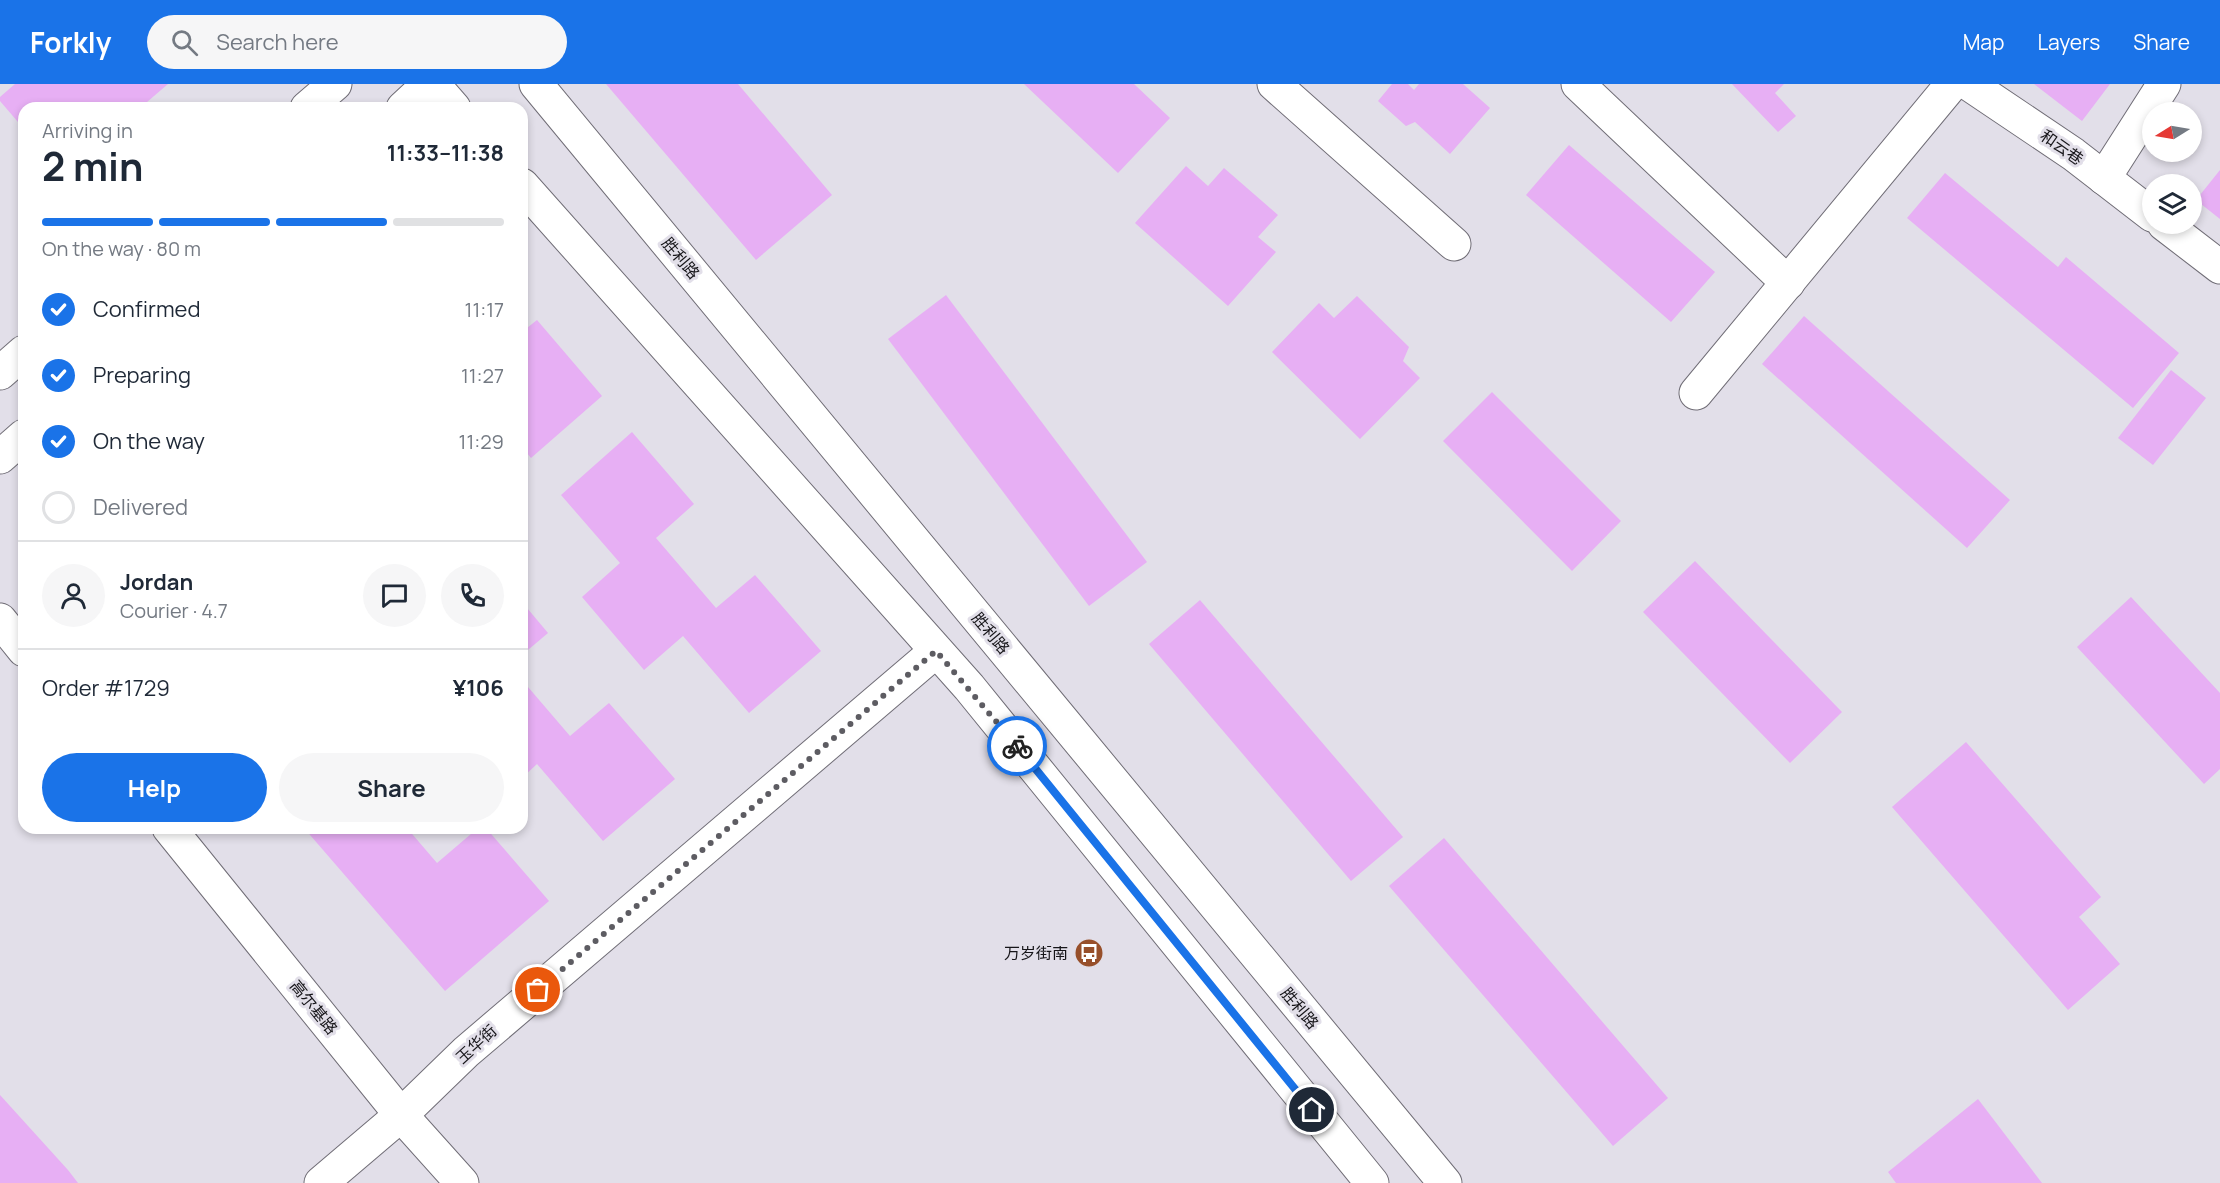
<!DOCTYPE html>
<html lang="en">
<head>
<meta charset="utf-8">
<style>
	body { margin:0; font-family:Manrope,"Noto Sans SC",sans-serif; background:#f6f6f7; color:#1f2937; height:100vh; display:flex; flex-direction:column; font-size:22px; white-space:nowrap }
	* { box-sizing:border-box; margin:0 }
	p { font-size:20px; color:#747a83 }
	.icon { flex:none; width:33px; height:33px; fill:none; stroke:currentColor; stroke-width:2; stroke-linecap:round; stroke-linejoin:round }
	.map { position:relative; flex:1; overflow:hidden }
	.side { position:absolute; left:18px; top:18px; width:510px; height:732px; display:flex; flex-direction:column; background:#fff; border-radius:18px; box-shadow:0 3px 9px #0003 }
	.side>* { flex:none }
	.needle { width:39px; rotate:259deg }
	.tools { position:absolute; left:2142px; top:18px; display:grid; gap:12px }
	.tools a { display:grid; place-items:center; width:60px; height:60px; border-radius:50%; background:#fff; box-shadow:0 3px 9px #0003; font-size:30px }
	.pin { position:absolute; display:grid; place-items:center; width:51px; height:51px; color:#fff; margin:-26px; border:3px solid #fff; border-radius:50%; box-shadow:0 2px 6px #0007 }
	.courier { position:absolute; display:grid; place-items:center; width:60px; height:60px; margin:-30px; border:4px solid #1a73e8; border-radius:50%; background:#fff; color:#222; box-shadow:0 2px 8px #0007 }
	.summary em { font-style:normal; font-weight:700 }
	.summary div { display:flex; flex-direction:column-reverse }
	.summary { display:flex; align-items:center; justify-content:space-between; height:102px; padding:0 24px }
	h1 { font-size:39px; font-weight:700; line-height:45px }
	.bar { display:grid; grid-template-columns:repeat(4,1fr); gap:9px 6px; align-content:center; height:72px; padding:0 24px }
	.bar i { height:8px; border-radius:4px; background:#e0e1e3 }
	.bar .active { background:#1a73e8 }
	.bar p { grid-column:span 4 }
	.line { display:flex; align-items:center; gap:15px; padding:0 24px; border-top:2px solid #e0e1e3 }
	.line div { flex:1 }
	.round { display:grid; place-items:center; flex:none; width:63px; height:63px; border-radius:32px; background:#f6f6f7 }
	ol { padding:0 24px; list-style:none }
	li { display:flex; align-items:center; gap:18px; height:66px }
	li p { margin-inline-start:auto }
	li .icon { padding:6px; border-radius:50%; background:#1a73e8; color:#fff; stroke-width:4 }
	li:last-child { color:#747a83 }
	li i { width:33px; height:33px; border:3px solid #e0e1e3; border-radius:50% }
	.primary-button { display:flex; gap:12px; margin-top:auto; padding:12px 24px }
	.primary-button a { flex:1; height:69px; border-radius:36px; background:#1a73e8; color:#fff; font-size:24px; font-weight:700; line-height:69px; text-align:center }
	.primary-button a+a { background:#f6f6f7; color:#1f2937 }
	header { display:flex; align-items:center; gap:36px; box-sizing:border-box; height:84px; padding:0 30px; background:#1a73e8; color:#fff }
	header strong { font-size:28px }
	nav { display:flex; gap:33px; margin-inline-start:auto; font-size:21px }
	.search { width:420px; height:54px; background:#f6f6f7; display:flex; align-items:center; gap:15px; box-sizing:border-box; padding:0 21px; border-radius:33px; color:#747a83; font-size:22px }
	.map>svg:first-child { display:block }
</style>
</head>
<body>
<header>
<strong>Forkly</strong>
<div class="search"><svg class="icon" aria-label="search" viewBox="0 0 24 24"><circle cx="10" cy="10" r="6"/><path d="M15 15l6 6"/></svg>Search here</div>
<nav><a>Map</a><a>Layers</a><a>Share</a></nav>
</header>
<div class="map">
<svg width="2220" height="1099" viewBox="0 0 2220 1099">
	<rect width="100%" height="100%" fill="#e2dfe9"/>
	<g fill="#e7aff4">
		<polygon points="15,0 168,0 140,24 24,24 24,45 0,17 0,13"/>
		<polygon points="606,0 738,0 832,111 756,176"/>
		<polygon points="1024,0 1134,0 1170,34 1118,89"/>
		<polygon points="1392,0 1408,0 1414,6 1419,0 1463,0 1490,24 1450,70 1415,38 1406,42 1378,17"/>
		<polygon points="1732,0 1784,0 1775,9 1796,32 1778,48"/>
		<polygon points="2034,0 2110,0 2082,37"/>
		<polygon points="1569,61 1715,188 1671,238 1526,111"/>
		<polygon points="1186,82 1208,102 1224,84 1278,131 1258,153 1276,168 1228,222 1135,139"/>
		<polygon points="2220,86 2220,135 2196,116"/>
		<polygon points="1945,89 2058,183 2066,173 2179,269 2133,324 1907,134"/>
		<polygon points="946,211 1147,478 1089,522 888,255"/>
		<polygon points="1357,212 1409,263 1403,277 1420,294 1360,355 1272,268 1319,219 1334,234"/>
		<polygon points="1804,232 2010,416 1967,464 1762,280"/>
		<polygon points="537,236 602,312 531,374 522,363 522,248"/>
		<polygon points="2171,286 2206,314 2153,381 2118,354"/>
		<polygon points="1492,308 1621,437 1572,487 1443,357"/>
		<polygon points="632,348 694,420 656,454 716,524 755,491 821,567 749,629 683,552 644,586 582,513 620,479 561,411"/>
		<polygon points="1695,477 1842,628 1790,679 1643,528"/>
		<polygon points="2131,513 2220,609 2220,685 2204,700 2077,563"/>
		<polygon points="1200,516 1403,753 1351,797 1149,560"/>
		<polygon points="522,518 548,549 522,571"/>
		<polygon points="522,596 570,652 609,619 675,695 603,757 537,680 522,694"/>
		<polygon points="1966,658 2101,813 2079,833 2120,880 2068,926 1892,723"/>
		<polygon points="304,744 407,744 437,779 478,744 486,744 549,817 445,907"/>
		<polygon points="1444,754 1668,1014 1613,1062 1389,802"/>
		<polygon points="0,1011 68,1086 78,1099 0,1099"/>
		<polygon points="1978,1015 2042,1099 1896,1099 1888,1088"/>
	</g>
	<g fill="none" stroke-linecap="round" stroke-linejoin="round">
		<g stroke="#706d76" stroke-width="35">
			<g id="street">
				<polyline points="1274,0 1454,160"/>
				<polyline points="1578,0 1788,199"/>
				<polyline points="1969,0 2073,70 2152,131"/>
				<polyline points="2104,94 2164,0"/>
				<polyline points="2164,140 2220,183"/>
				<polyline points="1696,309 1952,0"/>
				<polyline points="321,1099 401,1031 466,968 936,567"/>
			</g>
		</g>
		<g stroke="#706d76" stroke-width="35">
			<g id="primary">
				<polyline points="433,0 454,24"/>
				<polyline points="536,0 1445,1099"/>
				<polyline points="307,24 335,0"/>
				<polyline points="403,24 429,0"/>
				<polyline points="522,101 969,603 1372,1099"/>
				<polyline points="0,289 24,268"/>
				<polyline points="0,373 24,352"/>
				<polyline points="0,536 24,566"/>
				<polyline points="169,744 401,1031 462,1099"/>
			</g>
		</g>
		<use href="#street" stroke="#fff" stroke-width="33"/>
		<use href="#primary" stroke="#fff" stroke-width="33"/>
	</g>
	<g fill="none" stroke-linecap="round" stroke-linejoin="round">
		<polyline stroke="#5d5c62" stroke-width="6" stroke-dasharray="0 10.8" points="538,906 936,567 1017,662"/>
		<polyline stroke="#1a73e8" stroke-width="8" points="1017,662 1312,1026"/>
	</g>
	<defs>
		<g id="bus-disc" transform="scale(1.5)"><circle r="9.5" fill="#974f2a" stroke="#e2dfe9"/><path d="M-5-6H5V4H4V6H2V4H-2V6H-4V4H-5ZM-3.5-4V0h7V-4ZM-3.5 1.2v1.5H-2V1.2ZM2 1.2v1.5H3.5V1.2Z" fill="#fff"/></g>
	</defs>
	<g fill-rule="evenodd">
		<use href="#bus-disc" x="1089" y="869"/>
	</g>
	<g text-anchor="middle" dominant-baseline="central" stroke-width="6" stroke-linejoin="round" paint-order="stroke">
		<g font-size="16" fill="#161519" stroke="#e2dfe9">
			<text transform="translate(2062 63) rotate(35)">和云巷</text>
			<text transform="translate(681 174) rotate(50)">胜利路</text>
			<text transform="translate(991 549) rotate(50)">胜利路</text>
			<text transform="translate(314 923) rotate(51)">高尔基路</text>
			<text transform="translate(1300 924) rotate(50)">胜利路</text>
			<text transform="translate(476 960) rotate(-42)">玉华街</text>
		</g>
		<g font-size="16" fill="#161519" stroke="#e2dfe9" text-anchor="end">
			<text x="1068" y="869">万岁街南</text>
		</g>
	</g>
</svg>
<div class="tools">
<a><svg class="needle" viewBox="-14 -14 28 28"><path d="M0-13l5 13h-10z" fill="#e53935"/><path d="M0 13l5-13h-10z" fill="#747a83"/></svg></a>
<a><svg class="icon" aria-label="layers" viewBox="0 0 24 24"><path d="M12 4l9 5-9 5-9-5zM3 14l9 5 9-5"/></svg></a>
</div>
<div class="pin" style="left:538px;top:906px;background:#ea580c"><svg class="icon" aria-label="bag" viewBox="0 0 24 24"><path d="M5 8h14l-1 12H6zM9 8a3 3 0 0 1 6 0"/></svg></div>
<div class="pin" style="left:1312px;top:1026px;background:#1f2937"><svg class="icon" aria-label="home" viewBox="0 0 24 24"><path d="M3 11l9-7 9 7M6 9v11h12V9"/></svg></div>
<div class="courier" style="left:1017px;top:662px"><svg class="icon" aria-label="bike" viewBox="0 0 24 24"><circle cx="6" cy="16" r="4"/><circle cx="18" cy="16" r="4"/><path d="M6 16l4-8h5l3 8M10 8l3 8H6M13 5h3"/></svg></div>
<section class="side">
<div class="summary"><div><h1>2 min</h1><p>Arriving in</p></div><em>11:33–11:38</em></div>
<div class="bar"><i class="active"></i><i class="active"></i><i class="active"></i><i></i><p>On the way · 80 m</p></div>
<ol>
<li><svg class="icon" aria-label="check" viewBox="0 0 24 24"><path d="M5 12l5 5 9-10"/></svg>Confirmed<p>11:17</p></li>
<li><svg class="icon" aria-label="check" viewBox="0 0 24 24"><path d="M5 12l5 5 9-10"/></svg>Preparing<p>11:27</p></li>
<li><svg class="icon" aria-label="check" viewBox="0 0 24 24"><path d="M5 12l5 5 9-10"/></svg>On the way<p>11:29</p></li>
<li><i></i>Delivered</li>
</ol>
<div class="line" style="height:108px"><a class="round"><svg class="icon" aria-label="person" viewBox="0 0 24 24"><circle cx="12" cy="8" r="4"/><path d="M4 21q1-7 8-7t8 7"/></svg></a><div><b>Jordan</b><p>Courier · 4.7</p></div><a class="round"><svg class="icon" aria-label="chat" viewBox="0 0 24 24"><path d="M4 5h16v11H9l-5 4z"/></svg></a><a class="round"><svg class="icon" aria-label="phone" viewBox="0 0 24 24"><path d="M5 4h4l2 5-3 2q2 4 5 5l2-3 5 2v4C11 20 4 13 5 4z"/></svg></a></div>
<div class="line" style="height:78px"><div>Order #1729</div><b>¥106</b></div>
<div class="primary-button"><a>Help</a><a>Share</a></div>
</section>
</div>
</body>
</html>
